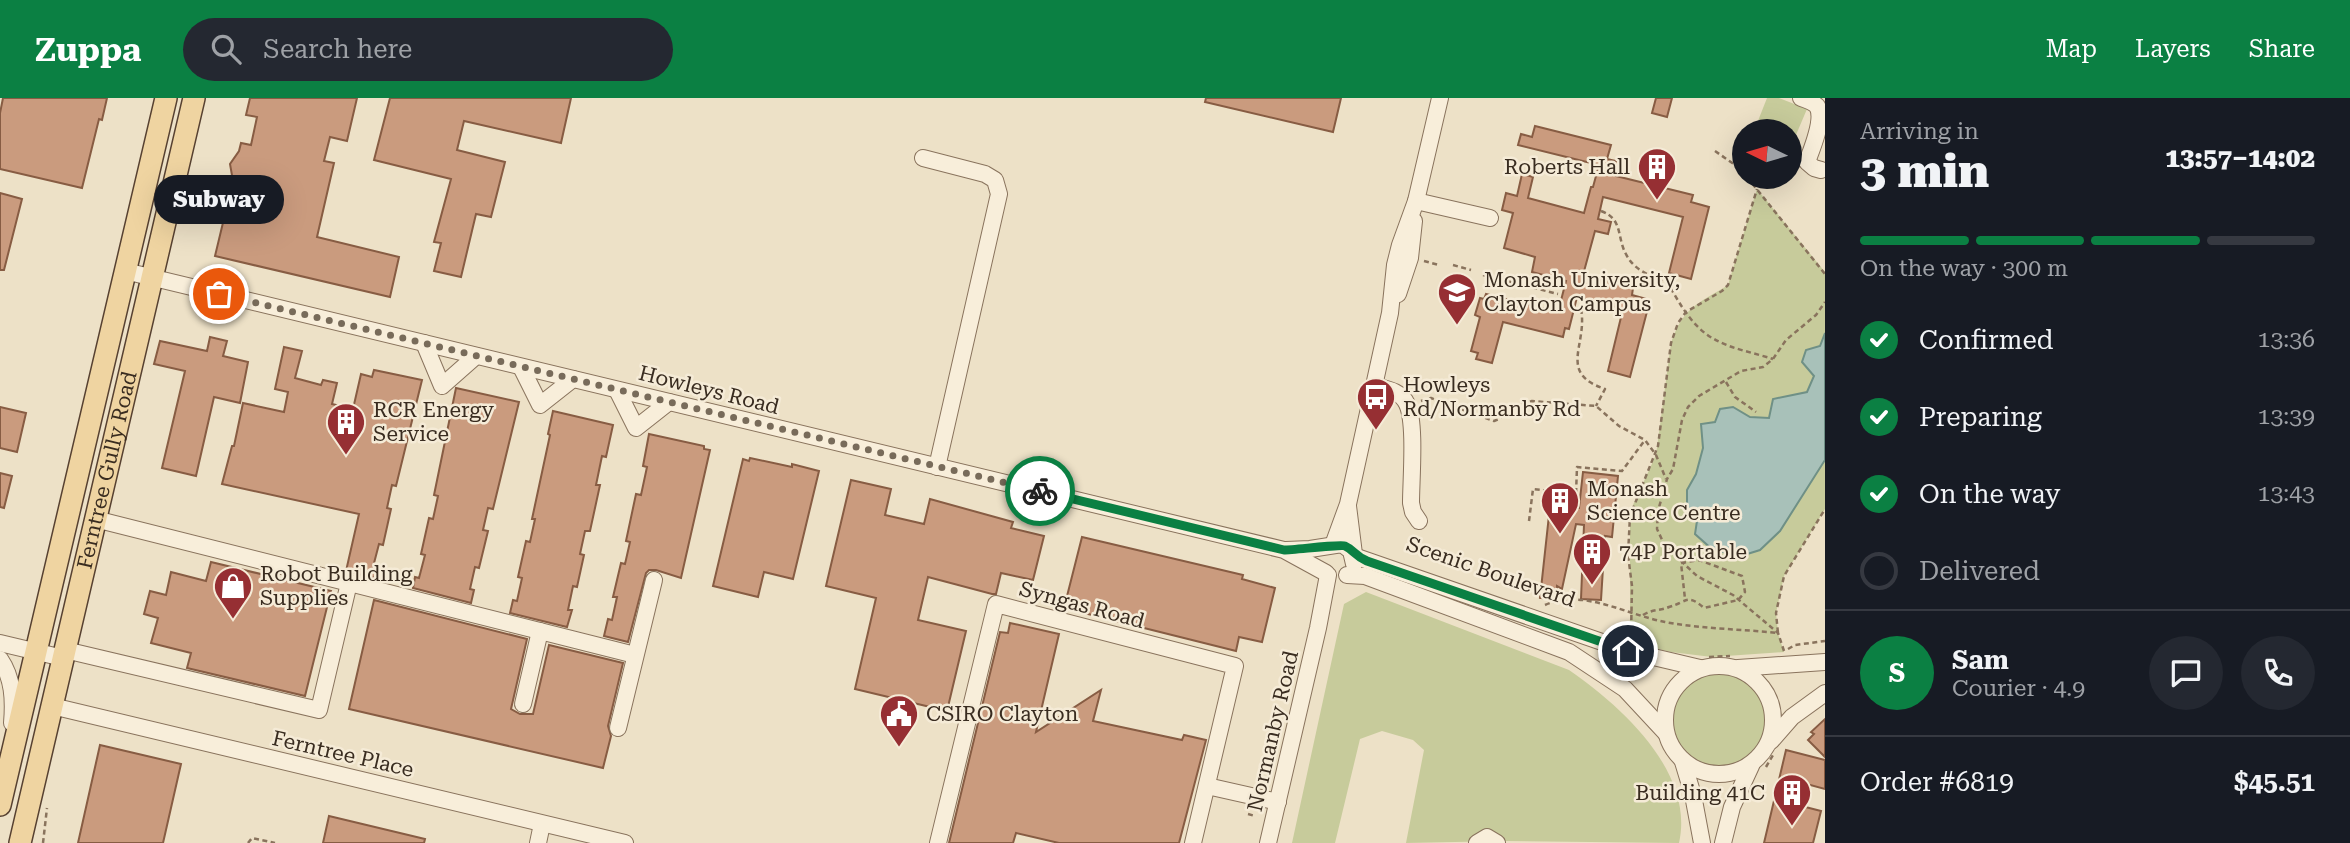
<!DOCTYPE html>
<html lang="en">
<head>
<meta charset="utf-8">
<style>
	body { margin:0; font-family:"Roboto Serif",serif; background:#242831; color:#f1f3f6; height:100vh; display:flex; flex-direction:column; font-size:26px; white-space:nowrap }
	* { box-sizing:border-box; margin:0 }
	p { font-size:23px; color:#9ea1a6 }
	.icon { flex:none; width:38px; height:38px; fill:none; stroke:currentColor; stroke-width:2; stroke-linecap:round; stroke-linejoin:round }
	.map { position:relative; flex:1; overflow:hidden }
	.drawer { display:flex; flex-direction:column; background:#171b24; width:525px }
	.drawer>* { flex:none }
	.needle { width:46px; rotate:275deg }
	.controls { position:absolute; left:1732px; top:21px; display:grid; gap:14px }
	.controls a { display:grid; place-items:center; width:70px; height:70px; border-radius:50%; background:#171b24; box-shadow:0 7px 28px #0002; font-size:35px }
	.pin { position:absolute; display:grid; place-items:center; width:60px; height:60px; color:#fff; margin:-30px; border:4px solid #fff; border-radius:50%; box-shadow:0 2px 7px #0007 }
	.courier { position:absolute; display:grid; place-items:center; width:70px; height:70px; margin:-35px; border:5px solid #0b8043; border-radius:50%; background:#fff; color:#222; box-shadow:0 2px 9px #0007 }
	.bubble { position:absolute; height:49px; border-radius:24px; background:#171b24; box-shadow:0 7px 28px #0002; font-size:23px; font-weight:800; line-height:49px; text-align:center }
	.summary em { font-style:normal; font-weight:800 }
	.summary div { display:flex; flex-direction:column-reverse }
	.summary { display:flex; align-items:center; justify-content:space-between; height:119px; padding:0 35px }
	h1 { font-size:46px; font-weight:800; line-height:52px }
	.bar { display:grid; grid-template-columns:repeat(4,1fr); gap:10px 7px; align-content:center; height:84px; padding:0 35px }
	.bar i { height:9px; border-radius:5px; background:#363941 }
	.bar .on { background:#0b8043 }
	.bar p { grid-column:span 4 }
	.line { display:flex; align-items:center; gap:18px; padding:0 35px; border-top:2px solid #363941 }
	.line div { flex:1 }
	.round { display:grid; place-items:center; flex:none; width:74px; height:74px; border-radius:37px; background:#242831 }
	ol { padding:0 35px; list-style:none }
	li { display:flex; align-items:center; gap:21px; height:77px }
	li p { margin-inline-start:auto }
	li .icon { padding:7px; border-radius:50%; background:#0b8043; color:#fff; stroke-width:4 }
	li:last-child { color:#9ea1a6 }
	li i { width:38px; height:38px; border:4px solid #363941; border-radius:50% }
	header { display:flex; align-items:center; gap:42px; box-sizing:border-box; height:98px; padding:0 35px; background:#0b8043; color:#fff }
	header strong { font-size:33px }
	nav { display:flex; gap:38px; margin-inline-start:auto; font-size:24px }
	.search { width:490px; height:63px; background:#242831; display:flex; align-items:center; gap:18px; box-sizing:border-box; padding:0 24px; border-radius:38px; color:#9ea1a6; font-size:26px }
	main { display:flex; flex:1; min-height:0 }
	.map>svg:first-child { display:block }
</style>
</head>
<body>
<header>
<strong>Zuppa</strong>
<div class="search"><svg class="icon" aria-label="search" viewBox="0 0 24 24"><circle cx="10" cy="10" r="6"/><path d="M15 15l6 6"/></svg>Search here</div>
<nav><a>Map</a><a>Layers</a><a>Share</a></nav>
</header>
<main>
<div class="map">
<svg width="1825" height="745" viewBox="0 0 1825 745">
	<rect width="100%" height="100%" fill="#ede1c7"/>
	<g fill="#c7cb9b">
		<polygon points="1767,0 1779,0 1807,11 1790,51 1790,33 1754,33"/>
		<path d="M1757 91 1825 174V411L1784 478 1776 515 1778 535 1784 554 1712 559 1671 554 1630 544V426L1633 407 1656 357 1671 245C1683 209 1698 206 1728 187Z"/>
		<path d="M1366 494 1569 572C1621 608 1695 674 1679 745L1503 743 1406 745 1424 652 1413 642 1382 633 1360 641 1335 745H1292L1344 506Z"/>
		<circle cx="1719" cy="621" r="47"/>
	</g>
	<polygon fill="#a8c1b9" stroke="#6f9086" stroke-width="2" points="1825,235 1825,362 1780,433 1760,452 1741,458 1713,452 1695,436 1697,423 1687,415 1687,392 1696,376 1703,350 1701,326 1715,324 1720,311 1733,309 1750,319 1769,320 1773,301 1807,294 1814,278 1802,264 1806,252 1820,248"/>
	<g fill="#ca9b7e" stroke="#875c43" stroke-width="2">
		<polygon points="3,0 107,0 102,22 99,21 82,90 0,71 0,15"/>
		<polygon points="250,0 357,0 347,43 330,39 324,63 334,65 317,139 399,159 390,199 215,158 233,83 230,66 239,53 241,45 251,47 257,19 246,17"/>
		<polygon points="390,0 571,0 561,45 464,23 457,52 505,64 491,119 476,116 461,179 434,173 441,145 434,144 451,81 374,62"/>
		<polygon points="1206,0 1341,0 1333,34 1205,4"/>
		<polygon points="1656,0 1672,0 1667,19 1652,15"/>
		<polygon points="1535,28 1611,47 1607,61 1620,64 1616,78 1693,97 1691,104 1709,109 1691,181 1669,175 1683,119 1603,99 1598,121 1611,124 1608,136 1595,133 1583,177 1633,190 1632,197 1650,202 1630,279 1608,273 1623,211 1577,199 1569,231 1565,230 1563,239 1503,224 1492,265 1476,261 1478,255 1471,253 1480,219 1475,217 1480,200 1484,201 1486,196 1558,214 1566,183 1532,174 1535,159 1504,150 1513,115 1502,112 1506,95 1517,98 1522,76 1533,79 1528,100 1584,115 1591,89 1593,89 1599,67 1518,47 1521,36 1532,39"/>
		<polygon points="0,95 22,101 4,172 0,172"/>
		<polygon points="210,239 227,243 223,258 248,264 240,305 214,299 196,378 162,370 185,273 154,266 160,243 207,253"/>
		<polygon points="284,249 302,253 295,280 321,287 323,282 337,285 332,306 353,311 361,276 372,279 374,272 422,282 396,388 392,387 387,410 391,411 383,447 379,446 373,469 377,470 374,480 346,473 359,416 222,386 232,348 234,348 243,305 284,314 288,294 275,291"/>
		<polygon points="456,290 519,304 493,411 488,410 483,432 488,433 479,470 475,469 470,491 474,492 471,505 413,490 415,479 419,480 425,457 421,456 429,420 433,421 438,398 434,397"/>
		<polygon points="0,309 26,315 17,354 0,350"/>
		<polygon points="553,313 613,327 606,359 602,358 596,387 600,387 590,433 585,433 580,456 584,457 577,489 573,488 568,512 572,512 567,529 510,515 513,502 517,503 522,480 518,479 526,443 530,444 535,421 532,421 550,337 548,336"/>
		<polygon points="649,336 704,348 704,351 710,352 681,480 656,472 649,472 646,475 628,544 604,538 608,521 612,522 617,499 613,499 621,465 625,466 630,444 626,443 636,396 641,397 647,369 643,368"/>
		<polygon points="750,360 792,369 792,366 819,373 793,481 764,474 758,499 713,488 743,361 749,363"/>
		<polygon points="1583,374 1618,378 1612,439 1605,438 1601,502 1581,501 1584,427 1576,426 1562,491 1557,488 1556,502 1540,500 1550,408 1579,410"/>
		<polygon points="0,375 12,378 4,410 0,409"/>
		<polygon points="851,382 891,391 885,417 924,426 930,401 1013,424 1011,430 1044,438 1033,482 1001,475 996,496 992,496 928,479 918,522 966,533 947,613 855,591 876,500 826,488"/>
		<polygon points="1082,439 1243,477 1242,481 1275,490 1262,544 1239,539 1236,553 1064,510"/>
		<polygon points="211,464 331,493 305,598 187,570 191,555 151,545 158,520 144,516 150,493 166,497 171,474 206,483"/>
		<polygon points="374,502 527,541 511,611 520,616 533,616 549,547 623,565 608,628 611,638 603,670 349,611"/>
		<polygon points="1010,525 1059,536 1036,634 1101,592 1093,623 1182,642 1184,637 1206,642 1179,745 1059,745 1016,735 1013,745 949,745 1000,534 1008,535"/>
		<polygon points="1825,621 1825,659 1808,642 1814,636 1811,634"/>
		<polygon points="100,647 181,666 163,745 78,745"/>
		<polygon points="1786,652 1825,662 1825,691 1792,682 1786,704 1821,713 1813,745 1764,745"/>
		<polygon points="329,718 425,741 424,745 323,745"/>
	</g>
	<g fill="none" stroke-linecap="round" stroke-linejoin="round">
		<g stroke="#89735d" stroke-width="18">
			<g id="minor">
				<path d="M1801 0C1807 2 1813 4 1817 8 1825 21 1812 50 1807 64L1814 70 1821 72"/>
				<polyline points="923,60 985,76 995,82 999,96 937,369"/>
				<polyline points="1416,103 1490,120"/>
				<polyline points="125,173 1284,452 1326,475"/>
				<polyline points="1398,196 1410,160 1414,123"/>
				<polyline points="424,245 442,288 476,258"/>
				<polyline points="521,269 540,307 573,281"/>
				<path d="M1375 288C1387 291 1401 293 1407 306 1416 325 1411 382 1411 405L1413 414 1419 423"/>
				<polyline points="617,292 636,330 669,304"/>
				<polyline points="1348,408 1354,456"/>
				<polyline points="95,421 635,557"/>
				<polyline points="1333,447 1348,406 1390,215 1395,167 1400,147 1416,103 1440,0"/>
				<polyline points="1286,452 1310,451 1342,446 1351,453 1354,466"/>
				<polyline points="1354,458 1628,553 1700,570"/>
				<polyline points="1347,477 1365,478 1569,554 1625,591 1665,634"/>
				<polyline points="0,545 63,560"/>
				<polyline points="65,552 319,612 349,485"/>
				<path d="M0 561C13 580 14 602 12 625"/>
				<circle cx="1719" cy="622" r="54"/>
				<polyline points="1738,570 1825,564"/>
				<polyline points="523,606 540,533"/>
				<polyline points="52,608 625,745"/>
				<polyline points="618,630 654,482"/>
				<polyline points="1771,643 1792,619 1825,595"/>
				<polyline points="1683,664 1693,697 1702,745"/>
				<polyline points="1207,688 1278,704"/>
				<polyline points="538,745 542,726"/>
				<polyline points="938,745 996,506 1235,568 1193,745"/>
				<polyline points="1268,745 1318,530 1328,477"/>
				<polyline points="1477,745 1487,739 1497,745"/>
				<polyline points="1723,745 1732,709 1751,668"/>
			</g>
		</g>
		<g stroke="#574131" stroke-width="24">
			<g id="major">
				<polyline points="0,707 166,0"/>
				<path id="s1" d="M20 745 194 0"/>
			</g>
		</g>
		<g stroke="#89735d" stroke-width="2.5" stroke-dasharray="5 3.5" stroke-linecap="butt">
			<polyline points="1715,53 1738,69 1745,76"/>
			<polyline points="1747,79 1825,176"/>
			<path d="M1601 113C1624 121 1616 140 1627 158 1635 173 1653 179 1668 185 1679 205 1693 230 1714 241 1731 251 1755 255 1773 261"/>
			<polyline points="1424,163 1439,167"/>
			<polyline points="1453,167 1471,172"/>
			<polyline points="1483,177 1558,196"/>
			<path d="M1581 211C1588 247 1557 275 1605 291L1596 308"/>
			<polyline points="1726,284 1735,299 1756,314"/>
			<polyline points="1421,303 1431,300 1494,323 1499,321 1512,310 1532,303 1596,308 1619,328 1645,342 1656,357 1666,381"/>
			<polyline points="1529,423 1533,391 1576,396 1577,369 1622,373 1645,342"/>
			<path d="M1545 507C1583 490 1627 517 1665 524 1702 531 1741 531 1778 535L1776 515 1784 478 1825 411"/>
			<path d="M1643 517C1652 511 1660 513 1669 509 1687 504 1687 495 1704 510L1738 502 1745 494 1742 478 1699 462 1681 465 1685 501"/>
			<polyline points="1631,539 1632,488 1628,457 1630,418 1658,348 1671,245 1678,225 1686,214 1722,193 1728,187 1757,91"/>
			<polyline points="1788,551 1795,547 1825,543"/>
			<polyline points="1784,553 1778,535 1733,497 1697,478 1665,448 1657,431 1658,413 1667,381 1673,371 1682,322 1688,309 1699,298 1741,273 1763,269 1773,261 1786,242 1816,217 1825,204"/>
			<polyline points="1709,559 1730,558"/>
			<polyline points="1766,669 1773,657"/>
			<polyline points="1248,716 1255,718"/>
			<polyline points="43,745 47,710"/>
			<polyline points="248,745 252,740 275,745"/>
		</g>
		<use href="#minor" stroke="#f8eeda" stroke-width="16"/>
		<use href="#major" stroke="#efd4a1" stroke-width="21"/>
	</g>
	<g fill="none" stroke-linecap="round" stroke-linejoin="round">
		<polyline stroke="#786b5a" stroke-width="7" stroke-dasharray="0 12.6" points="219,196 1040,393"/>
		<path stroke="#0b8043" stroke-width="9" d="M1040 393 1284 452C1294 452 1341 446 1345 448 1354 452 1355 458 1367 463L1628 553"/>
	</g>
	<defs>
		<g id="building-pin" transform="scale(2.0125)"><path d="M0 17L-7.5 6A9.5 9.5 0 1 1 7.5 6Z" fill="#962f33" stroke="#f5ebd7"/><path d="M-4-6H4V6H1V3H-1V6H-4ZM-2.5-4.3h1.7v1.8h-1.7ZM.8-4.3h1.7v1.8H.8ZM-2.5-1h1.7V.8h-1.7ZM.8-1h1.7V.8H.8Z" fill="#fff"/></g>
		<g id="university-pin" transform="scale(2.0125)"><path d="M0 17L-7.5 6A9.5 9.5 0 1 1 7.5 6Z" fill="#962f33" stroke="#f5ebd7"/><path d="M0-5L7-2L0 1L-7-2ZM-4 1L0 2.5L4 1V4Q0 6-4 4Z" fill="#fff"/></g>
		<g id="bus-pin" transform="scale(2.0125)"><path d="M0 17L-7.5 6A9.5 9.5 0 1 1 7.5 6Z" fill="#962f33" stroke="#f5ebd7"/><path d="M-5-6H5V4H4V6H2V4H-2V6H-4V4H-5ZM-3.5-4V0h7V-4ZM-3.5 1.2v1.5H-2V1.2ZM2 1.2v1.5H3.5V1.2Z" fill="#fff"/></g>
		<g id="shop-pin" transform="scale(2.0125)"><path d="M0 17L-7.5 6A9.5 9.5 0 1 1 7.5 6Z" fill="#962f33" stroke="#f5ebd7"/><path d="M-5-2.5h2.3a2.7 3.5 0 0 1 5.4 0H5L5.5 6h-11ZM-1.5-2.5h3a1.5 2.3 0 0 0-3 0Z" fill="#fff"/></g>
		<g id="civic-pin" transform="scale(2.0125)"><path d="M0 17L-7.5 6A9.5 9.5 0 1 1 7.5 6Z" fill="#962f33" stroke="#f5ebd7"/><path d="M-.6-6.5H3V-4.5H.6V-3L4-1V1h2V6H-6V1h2V-1L-.6-3ZM-1.2 2.5V6h2.4V2.5Z" fill="#fff"/></g>
	</defs>
	<g fill-rule="evenodd">
		<use href="#building-pin" x="1657" y="69"/>
		<use href="#university-pin" x="1457" y="194"/>
		<use href="#bus-pin" x="1376" y="299"/>
		<use href="#building-pin" x="346" y="324"/>
		<use href="#building-pin" x="1560" y="403"/>
		<use href="#building-pin" x="1592" y="454"/>
		<use href="#shop-pin" x="233" y="488"/>
		<use href="#civic-pin" x="899" y="616"/>
		<use href="#building-pin" x="1792" y="695"/>
	</g>
	<g text-anchor="middle" dominant-baseline="central" stroke-width="5" stroke-linejoin="round" paint-order="stroke">
		<g font-size="21" fill="#392c20" stroke="#f5ebd7" text-anchor="start">
			<text x="1630" y="69" text-anchor="end">Roberts Hall</text>
			<text x="1484" y="182">Monash University,<tspan x="1484" dy="24">Clayton Campus</tspan></text>
			<text x="1403" y="287">Howleys<tspan x="1403" dy="24">Rd/Normanby Rd</tspan></text>
			<text x="373" y="312">RCR Energy<tspan x="373" dy="24">Service</tspan></text>
			<text x="1587" y="391">Monash<tspan x="1587" dy="24">Science Centre</tspan></text>
			<text x="1619" y="454">74P Portable</text>
			<text x="260" y="476">Robot Building<tspan x="260" dy="24">Supplies</tspan></text>
			<text x="926" y="616">CSIRO Clayton</text>
			<text x="1765" y="695" text-anchor="end">Building 41C</text>
		</g>
		<g font-size="21" fill="#392c20" stroke="#f5ebd7">
			<text transform="translate(709 292) rotate(14)">Howleys Road</text>
			<text stroke="none"><textPath href="#s1" startOffset="383">Ferntree Gully Road</textPath></text>
			<text transform="translate(1491 474) rotate(19)">Scenic Boulevard</text>
			<text transform="translate(1082 507) rotate(15)">Syngas Road</text>
			<text transform="translate(1273 633) rotate(-77)">Normanby Road</text>
			<text transform="translate(343 656) rotate(13)">Ferntree Place</text>
		</g>
	</g>
</svg>
<div class="controls">
<a><svg class="needle" viewBox="-14 -14 28 28"><path d="M0-13l5 13h-10z" fill="#e53935"/><path d="M0 13l5-13h-10z" fill="#9ea1a6"/></svg></a>
</div>
<div class="pin" style="left:219px;top:196px;background:#ea580c"><svg class="icon" aria-label="bag" viewBox="0 0 24 24"><path d="M5 8h14l-1 12H6zM9 8a3 3 0 0 1 6 0"/></svg></div>
<div class="pin" style="left:1628px;top:553px;background:#1f2937"><svg class="icon" aria-label="home" viewBox="0 0 24 24"><path d="M3 11l9-7 9 7M6 9v11h12V9"/></svg></div>
<div class="courier" style="left:1040px;top:393px"><svg class="icon" aria-label="bike" viewBox="0 0 24 24"><circle cx="6" cy="16" r="4"/><circle cx="18" cy="16" r="4"/><path d="M6 16l4-8h5l3 8M10 8l3 8H6M13 5h3"/></svg></div>
<div class="bubble" style="left:154px;top:77px;width:130px">Subway</div>
</div>
<section class="drawer">
<div class="summary"><div><h1>3 min</h1><p>Arriving in</p></div><em>13:57–14:02</em></div>
<div class="bar"><i class="on"></i><i class="on"></i><i class="on"></i><i></i><p>On the way · 300 m</p></div>
<ol>
<li><svg class="icon" aria-label="check" viewBox="0 0 24 24"><path d="M5 12l5 5 9-10"/></svg>Confirmed<p>13:36</p></li>
<li><svg class="icon" aria-label="check" viewBox="0 0 24 24"><path d="M5 12l5 5 9-10"/></svg>Preparing<p>13:39</p></li>
<li><svg class="icon" aria-label="check" viewBox="0 0 24 24"><path d="M5 12l5 5 9-10"/></svg>On the way<p>13:43</p></li>
<li><i></i>Delivered</li>
</ol>
<div class="line" style="height:126px"><b class="round" style="background:#0b8043;color:#fff">S</b><div><b>Sam</b><p>Courier · 4.9</p></div><a class="round"><svg class="icon" aria-label="chat" viewBox="0 0 24 24"><path d="M4 5h16v11H9l-5 4z"/></svg></a><a class="round"><svg class="icon" aria-label="phone" viewBox="0 0 24 24"><path d="M5 4h4l2 5-3 2q2 4 5 5l2-3 5 2v4C11 20 4 13 5 4z"/></svg></a></div>
<div class="line" style="height:91px"><div>Order #6819</div><b>$45.51</b></div>
</section>
</main>
</body>
</html>
